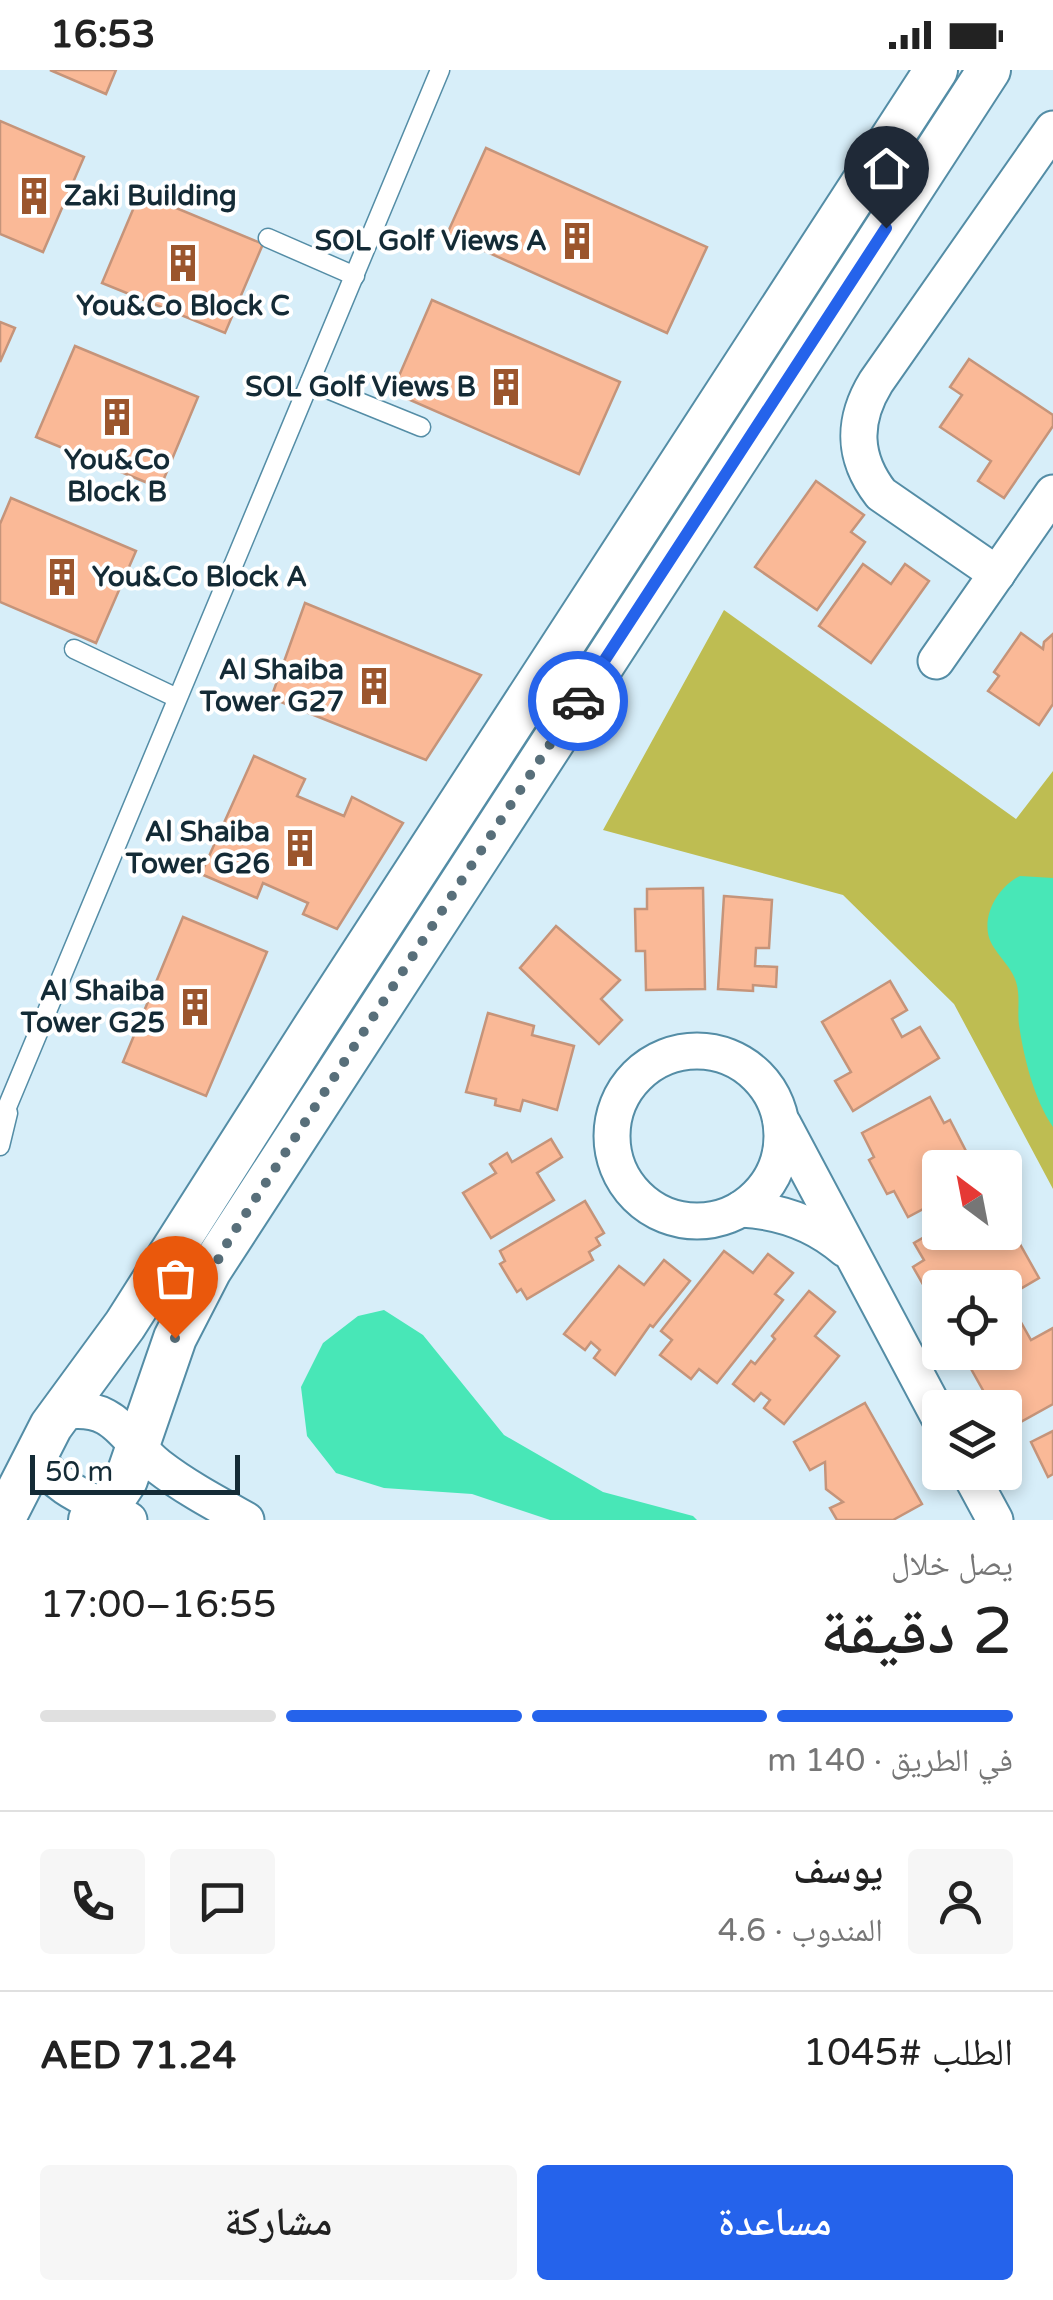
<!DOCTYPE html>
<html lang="ar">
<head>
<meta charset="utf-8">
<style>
	body { margin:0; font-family:"Varela Round","Noto Naskh Arabic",sans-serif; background:#f6f6f6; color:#222; direction:rtl; height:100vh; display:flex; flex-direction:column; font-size:38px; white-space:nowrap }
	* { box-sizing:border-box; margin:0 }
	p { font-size:32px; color:#767676 }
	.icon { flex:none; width:55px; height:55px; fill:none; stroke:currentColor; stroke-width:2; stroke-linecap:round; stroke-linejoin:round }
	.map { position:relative; height:1450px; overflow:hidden; direction:ltr }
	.side { display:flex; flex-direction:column; background:#fff; flex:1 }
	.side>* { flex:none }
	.needle { width:65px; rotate:328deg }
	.fabs { position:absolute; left:922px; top:1080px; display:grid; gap:20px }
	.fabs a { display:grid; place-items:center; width:100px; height:100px; border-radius:10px; background:#fff; box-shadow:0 5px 15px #0003; font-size:50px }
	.scale { position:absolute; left:30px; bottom:25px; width:210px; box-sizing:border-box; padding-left:10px; border:5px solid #142b36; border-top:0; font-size:28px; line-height:35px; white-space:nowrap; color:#142b36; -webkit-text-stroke:8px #fff; paint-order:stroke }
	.pin { position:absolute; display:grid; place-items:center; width:85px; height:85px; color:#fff; margin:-102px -42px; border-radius:50% 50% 50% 0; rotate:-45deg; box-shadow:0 0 10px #0007 }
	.pin .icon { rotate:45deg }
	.courier { position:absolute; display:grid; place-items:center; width:100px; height:100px; margin:-50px; border:8px solid #2563eb; border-radius:50%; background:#fff; color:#222; box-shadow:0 2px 12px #0007 }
	.head em { font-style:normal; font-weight:600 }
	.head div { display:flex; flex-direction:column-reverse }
	.head { display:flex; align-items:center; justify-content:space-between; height:170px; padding:0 40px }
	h1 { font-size:65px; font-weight:600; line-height:75px }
	.bar { display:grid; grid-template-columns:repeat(4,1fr); gap:15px 10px; align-content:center; height:120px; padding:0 40px }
	.bar i { height:12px; border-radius:8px; background:#e0e0e0 }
	.bar .selected { background:#2563eb }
	.bar p { grid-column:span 4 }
	.line { display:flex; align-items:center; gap:25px; padding:0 40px; border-top:2px solid #e0e0e0 }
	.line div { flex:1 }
	.round { display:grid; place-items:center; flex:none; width:105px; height:105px; border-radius:10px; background:#f6f6f6 }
	.cta { display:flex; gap:20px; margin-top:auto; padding:20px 40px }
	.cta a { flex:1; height:115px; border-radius:10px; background:#2563eb; color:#fff; font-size:40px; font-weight:600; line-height:115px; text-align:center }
	.cta a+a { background:#f6f6f6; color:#222 }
	.status { display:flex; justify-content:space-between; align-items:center; height:70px; padding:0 50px; background:#fff; direction:ltr }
	.status svg { height:28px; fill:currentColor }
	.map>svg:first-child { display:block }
</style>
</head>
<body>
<div class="status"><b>16:53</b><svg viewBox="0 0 49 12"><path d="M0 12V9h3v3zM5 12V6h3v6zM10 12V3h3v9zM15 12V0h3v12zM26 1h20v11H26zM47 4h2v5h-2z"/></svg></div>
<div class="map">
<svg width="1053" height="1450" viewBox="0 0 1053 1450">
	<rect width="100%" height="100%" fill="#d7eef9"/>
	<polygon fill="#bebd52" points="724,540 1016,749 1053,701 1053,1119 954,934 843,825 603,760"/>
	<g fill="#48e7b7">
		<path d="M1020 806 1053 808V1057C1034 1029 1024 988 1019 955 1017 939 1021 924 1015 909 1009 893 990 879 988 863 984 840 1001 815 1020 806Z"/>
		<polygon points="384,1240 423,1265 504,1365 603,1422 693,1446 697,1450 550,1450 472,1424 384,1418 336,1403 307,1366 301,1317 323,1273 358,1246"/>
	</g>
	<g fill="#fab997" stroke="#c5947a" stroke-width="2.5">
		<polygon points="50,0 116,0 106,24"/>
		<polygon points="0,51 84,87 43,182 0,164"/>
		<polygon points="486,78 707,177 667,263 447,164"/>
		<polygon points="140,123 263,174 225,263 102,213"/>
		<polygon points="432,230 620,312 579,404 392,322"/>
		<polygon points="0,252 15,258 0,292"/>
		<polygon points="75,276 198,327 160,418 36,367"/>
		<polygon points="969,289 1053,345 1053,356 1004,428 978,411 991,391 940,357 962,325 950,317"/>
		<polygon points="816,411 864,445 851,462 865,472 817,540 755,497"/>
		<polygon points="11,428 136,481 96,573 0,532 0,454"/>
		<polygon points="863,494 891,514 905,494 929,511 871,593 819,556"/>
		<polygon points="305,533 481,605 426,690 271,628"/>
		<polygon points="1021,563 1043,579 1044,572 1053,564 1053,634 1039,655 988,621 999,606 994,602"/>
		<polygon points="254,686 305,709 297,726 344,746 352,727 403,753 337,859 303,844 308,833 263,813 257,828 201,804"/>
		<polygon points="703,818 705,919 646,920 645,881 636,881 635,839 647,839 647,819"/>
		<polygon points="724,826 772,830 769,878 756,878 755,896 777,897 776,917 753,915 753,921 718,919"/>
		<polygon points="183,847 267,882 206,1026 123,992"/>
		<polygon points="556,856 620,910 601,929 622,950 599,974 520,898"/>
		<polygon points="890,911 907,940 892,949 902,967 920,957 939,988 853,1041 835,1011 851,1002 822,952"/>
		<polygon points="488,943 534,956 532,965 574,976 557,1040 523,1030 520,1041 495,1035 496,1029 466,1022"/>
		<polygon points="930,1027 944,1053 950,1050 969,1087 958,1092 961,1098 940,1098 940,1130 908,1147 894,1121 887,1124 869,1090 874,1087 862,1063"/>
		<polygon points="551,1069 562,1087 537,1103 554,1130 491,1168 463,1123 496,1103 490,1094 507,1083 512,1092"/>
		<polygon points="585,1131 604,1163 596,1168 600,1175 589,1182 593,1190 527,1229 521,1219 517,1222 500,1194 505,1191 500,1181"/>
		<polygon points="1007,1151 1039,1208 1005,1228 1005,1218 940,1218 940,1235 936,1237 913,1197 924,1190 914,1173 940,1158 940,1162 970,1162 974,1170 987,1162 1005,1162"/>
		<polygon points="724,1181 753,1203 768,1184 793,1203 775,1224 783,1230 717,1313 699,1299 691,1309 660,1285 672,1270 661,1261"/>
		<polygon points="664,1190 690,1211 653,1257 650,1255 615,1305 594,1288 600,1280 591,1272 585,1280 564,1264 619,1196 644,1215"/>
		<polygon points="809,1221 835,1242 815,1266 839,1286 784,1354 764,1338 770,1330 761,1323 754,1331 733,1314 751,1291 755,1294 775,1269 772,1266"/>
		<polygon points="1018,1247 1031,1270 1053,1258 1053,1334 1017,1354 1005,1332 993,1338 970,1297 982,1291 977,1282 1005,1282 1005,1254"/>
		<polygon points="865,1333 922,1434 893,1450 837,1450 830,1438 843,1432 826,1419 825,1392 810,1400 794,1372"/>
		<polygon points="1053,1361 1053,1404 1048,1407 1031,1372"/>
	</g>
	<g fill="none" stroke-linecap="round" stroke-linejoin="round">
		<g stroke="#548da6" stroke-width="21">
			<g id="service">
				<polyline points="268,168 355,206"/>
				<polyline points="310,312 421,357"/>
				<polyline points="74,579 177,628"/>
				<polyline points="0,1054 440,0"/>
				<polyline points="0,1076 8,1043"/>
			</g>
		</g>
		<g stroke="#548da6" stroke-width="39">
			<g id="minor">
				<path d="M997 504 881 424C853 388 852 351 876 312L1053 59"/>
				<polyline points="936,591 1053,423"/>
				<circle cx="697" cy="1066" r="85"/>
				<polyline points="783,1054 940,1349"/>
				<path d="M741 1139C780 1141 815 1153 845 1179"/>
				<path d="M62 1342C117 1333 123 1368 158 1396 185 1417 217 1434 246 1450"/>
				<path d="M35 1385C59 1423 93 1430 129 1450"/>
				<polyline points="969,1402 995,1450"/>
			</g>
		</g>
		<g stroke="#548da6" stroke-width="46">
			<g id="tertiary">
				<polyline points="3,1450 51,1356 125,1255 312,961 936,0"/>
				<polyline points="90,1450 116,1425 126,1410 175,1268 210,1200 989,0"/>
			</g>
		</g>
		<use href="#service" stroke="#fff" stroke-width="18"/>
		<use href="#minor" stroke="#fff" stroke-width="35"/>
		<use href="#tertiary" stroke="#fff" stroke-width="42"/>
	</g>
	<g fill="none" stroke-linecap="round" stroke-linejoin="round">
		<polyline stroke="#586f7a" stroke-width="10" stroke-dasharray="0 18" points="175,1268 230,1168 578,631"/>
		<polyline stroke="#2563eb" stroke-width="12" points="578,631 886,158"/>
	</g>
	<defs>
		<g id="building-bare" transform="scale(3)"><path d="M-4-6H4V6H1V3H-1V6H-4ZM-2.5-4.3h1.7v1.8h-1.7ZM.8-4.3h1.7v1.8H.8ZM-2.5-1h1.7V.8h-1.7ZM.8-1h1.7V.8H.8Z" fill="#9b552c" stroke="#fff" stroke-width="2.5" paint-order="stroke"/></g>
	</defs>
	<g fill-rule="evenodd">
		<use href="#building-bare" x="34" y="126"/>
		<use href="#building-bare" x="577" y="171"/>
		<use href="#building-bare" x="183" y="193"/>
		<use href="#building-bare" x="506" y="317"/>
		<use href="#building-bare" x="117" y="347"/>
		<use href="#building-bare" x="62" y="507"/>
		<use href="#building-bare" x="374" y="616"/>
		<use href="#building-bare" x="300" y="778"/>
		<use href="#building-bare" x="195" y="937"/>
	</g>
	<g text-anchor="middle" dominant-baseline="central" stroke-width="8" stroke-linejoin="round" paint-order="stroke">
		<g font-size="28" font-weight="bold" fill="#142b36" stroke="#fff" text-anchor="end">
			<text x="64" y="126" text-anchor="start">Zaki Building</text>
			<text x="547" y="171">SOL Golf Views A</text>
			<text x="183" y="236" text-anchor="middle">You&amp;Co Block C</text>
			<text x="476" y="317">SOL Golf Views B</text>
			<text x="117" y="390" text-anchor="middle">You&amp;Co<tspan x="117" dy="32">Block B</tspan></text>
			<text x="92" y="507" text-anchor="start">You&amp;Co Block A</text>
			<text x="344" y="600">Al Shaiba<tspan x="344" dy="32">Tower G27</tspan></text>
			<text x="270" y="762">Al Shaiba<tspan x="270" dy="32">Tower G26</tspan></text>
			<text x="165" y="921">Al Shaiba<tspan x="165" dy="32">Tower G25</tspan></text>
		</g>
	</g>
</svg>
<div class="fabs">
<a><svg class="needle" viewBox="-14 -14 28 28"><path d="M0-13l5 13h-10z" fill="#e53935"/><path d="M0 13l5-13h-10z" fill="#767676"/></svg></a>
<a><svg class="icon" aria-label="locate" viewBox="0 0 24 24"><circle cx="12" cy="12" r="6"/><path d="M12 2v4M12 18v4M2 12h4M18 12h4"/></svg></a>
<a><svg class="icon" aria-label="layers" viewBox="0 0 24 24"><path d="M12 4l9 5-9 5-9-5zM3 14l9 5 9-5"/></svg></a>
</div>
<div class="scale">50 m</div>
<div class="pin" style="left:175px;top:1268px;background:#ea580c"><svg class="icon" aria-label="bag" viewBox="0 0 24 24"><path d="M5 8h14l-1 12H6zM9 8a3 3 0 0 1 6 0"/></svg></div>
<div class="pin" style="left:886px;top:158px;background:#1f2937"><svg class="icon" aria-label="home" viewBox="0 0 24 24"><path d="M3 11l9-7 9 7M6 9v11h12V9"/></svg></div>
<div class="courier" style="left:578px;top:631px"><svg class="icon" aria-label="car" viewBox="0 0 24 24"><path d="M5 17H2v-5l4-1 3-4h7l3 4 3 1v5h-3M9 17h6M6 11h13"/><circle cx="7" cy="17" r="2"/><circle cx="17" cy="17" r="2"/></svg></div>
</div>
<section class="side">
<div class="head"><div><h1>2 دقيقة</h1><p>يصل خلال</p></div><em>16:55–17:00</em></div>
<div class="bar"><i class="selected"></i><i class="selected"></i><i class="selected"></i><i></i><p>في الطريق · 140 m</p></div>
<div class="line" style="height:180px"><a class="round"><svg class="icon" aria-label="person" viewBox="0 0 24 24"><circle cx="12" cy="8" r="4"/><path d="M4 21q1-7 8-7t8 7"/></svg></a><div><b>يوسف</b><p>المندوب · 4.6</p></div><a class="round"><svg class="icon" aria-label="chat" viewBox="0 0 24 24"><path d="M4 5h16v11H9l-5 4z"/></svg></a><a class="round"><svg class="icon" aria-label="phone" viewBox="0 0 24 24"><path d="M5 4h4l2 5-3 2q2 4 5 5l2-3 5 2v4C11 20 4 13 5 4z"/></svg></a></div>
<div class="line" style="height:130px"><div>الطلب #1045</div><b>AED 71.24</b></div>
<div class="cta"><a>مساعدة</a><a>مشاركة</a></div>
</section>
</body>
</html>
